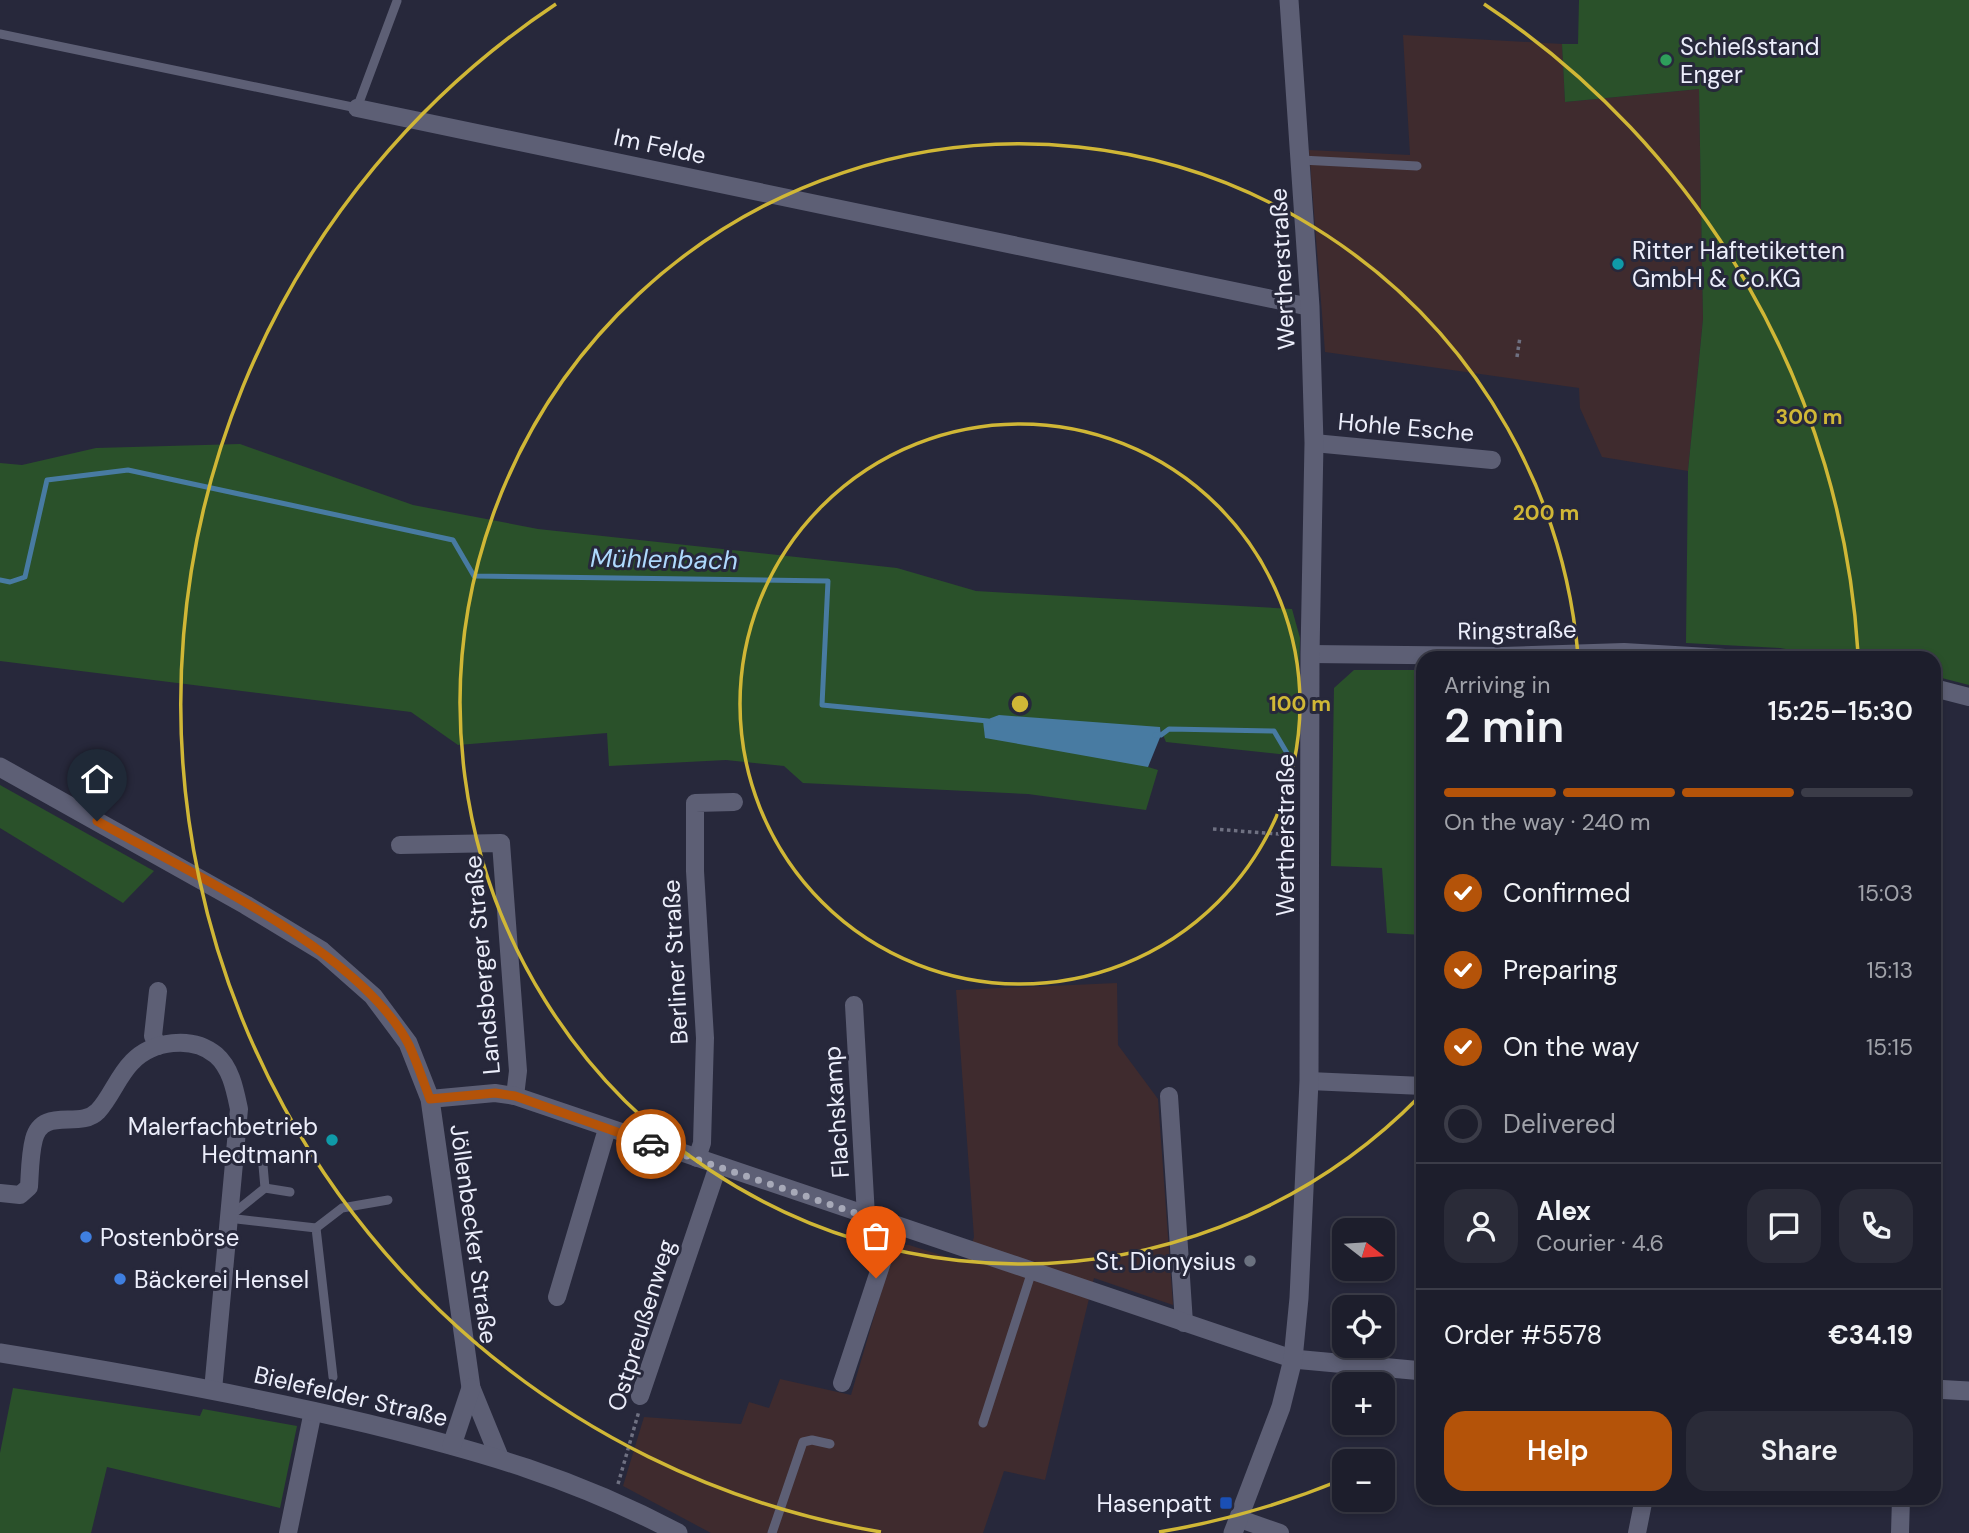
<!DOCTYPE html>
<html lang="en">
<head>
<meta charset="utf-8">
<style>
	body { margin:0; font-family:"DM Sans",sans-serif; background:#2a2b38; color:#f1f3f6; height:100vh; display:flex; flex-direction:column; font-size:26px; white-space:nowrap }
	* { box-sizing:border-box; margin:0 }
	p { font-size:23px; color:#a0a2a9 }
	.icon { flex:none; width:38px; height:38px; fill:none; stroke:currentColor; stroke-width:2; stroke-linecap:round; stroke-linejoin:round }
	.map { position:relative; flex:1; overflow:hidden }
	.details { position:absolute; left:1416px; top:651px; width:525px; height:854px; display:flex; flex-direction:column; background:#1d1e2c; border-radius:21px; box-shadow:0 4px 10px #0003,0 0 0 2px #3b3c48 }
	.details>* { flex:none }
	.needle { width:46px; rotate:107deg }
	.buttons { position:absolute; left:1332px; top:1218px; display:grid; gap:14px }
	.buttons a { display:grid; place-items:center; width:63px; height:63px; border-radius:14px; background:#1d1e2c; box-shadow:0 4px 10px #0003,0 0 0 2px #3b3c48; font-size:35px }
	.pin { position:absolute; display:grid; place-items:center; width:60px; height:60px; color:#fff; margin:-72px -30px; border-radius:50% 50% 50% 0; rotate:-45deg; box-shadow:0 0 7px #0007 }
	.pin .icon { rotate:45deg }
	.courier { position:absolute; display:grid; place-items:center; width:70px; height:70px; margin:-35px; border:5px solid #b45309; border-radius:50%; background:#fff; color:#222; box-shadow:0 2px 9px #0007 }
	.head em { font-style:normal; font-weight:600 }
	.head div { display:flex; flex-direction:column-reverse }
	.head { display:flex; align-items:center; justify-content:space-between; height:119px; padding:0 28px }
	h1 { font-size:46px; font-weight:600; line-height:52px }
	.bar { display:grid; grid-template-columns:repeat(4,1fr); gap:10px 7px; align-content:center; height:84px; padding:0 28px }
	.bar i { height:9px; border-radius:5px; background:#3b3c48 }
	.bar .active { background:#b45309 }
	.bar p { grid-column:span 4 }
	.line { display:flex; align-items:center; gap:18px; padding:0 28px; border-top:2px solid #3b3c48 }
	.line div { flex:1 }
	.round { display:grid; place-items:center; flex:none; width:74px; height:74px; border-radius:21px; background:#2a2b38 }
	ol { padding:0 28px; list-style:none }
	li { display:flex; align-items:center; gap:21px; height:77px }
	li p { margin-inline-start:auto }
	li .icon { padding:7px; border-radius:50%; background:#b45309; color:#fff; stroke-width:4 }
	li:last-child { color:#a0a2a9 }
	li i { width:38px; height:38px; border:4px solid #3b3c48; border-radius:50% }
	.cta { display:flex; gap:14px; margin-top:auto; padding:14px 28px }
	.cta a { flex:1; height:80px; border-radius:21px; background:#b45309; color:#fff; font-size:28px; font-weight:600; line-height:80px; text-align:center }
	.cta a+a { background:#2a2b38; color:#f1f3f6 }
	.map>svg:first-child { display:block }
</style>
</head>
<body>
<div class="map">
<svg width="1969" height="1533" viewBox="0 0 1969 1533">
	<rect width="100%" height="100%" fill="#27283b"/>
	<g fill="#3f2b2e">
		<polygon points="1403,35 1562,44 1565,102 1699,89 1703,319 1688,471 1602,457 1580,408 1579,388 1325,352 1309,150 1410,155"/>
		<polygon points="1117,983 1118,1045 1158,1099 1173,1305 1094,1278 1045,1480 1004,1471 983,1533 711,1533 623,1486 644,1417 741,1424 749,1402 769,1408 780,1379 851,1395 895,1245 909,1245 966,1263 974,1237 956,990"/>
	</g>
	<g fill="#2a512a">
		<polygon points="1579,0 1969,0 1969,685 1934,676 1934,658 1836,658 1780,648 1686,643 1688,471 1703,319 1699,89 1565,102 1562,44 1578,44"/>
		<polygon points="240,444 413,505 538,529 897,568 976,591 1292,609 1300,638 1297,756 1166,742 1160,728 1148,767 1158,770 1146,810 1028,794 803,783 784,766 726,760 609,766 607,733 458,745 411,712 0,661 0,463 22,465 96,448"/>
		<polygon points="1354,670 1423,670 1423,935 1387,933 1382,868 1331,866 1334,688"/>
		<polygon points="0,785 154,871 123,903 0,828"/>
		<polygon points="13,1388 200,1416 203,1409 297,1426 280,1508 107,1467 91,1533 0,1533 0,1453"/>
	</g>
	<polygon fill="#487ba2" points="999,715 1160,727 1161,735 1148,767 985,738 983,721"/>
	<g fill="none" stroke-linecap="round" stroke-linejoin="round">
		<g stroke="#487ba2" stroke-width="5">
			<polyline points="0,580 10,582 25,577 47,480 128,470 453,540 474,576 828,581 822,705 988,721"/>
			<polyline points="1155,735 1161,735 1169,729 1274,731 1287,753"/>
		</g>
		<g stroke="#6f7182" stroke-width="3.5" stroke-dasharray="3.5 3.5" stroke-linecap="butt">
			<polyline points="1517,357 1520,337"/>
			<polyline points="1213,829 1291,835"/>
			<polyline points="618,1484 639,1411"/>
		</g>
		<g stroke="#5d5f75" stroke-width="9">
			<polyline points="0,34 357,108 397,1"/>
			<polyline points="1301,160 1417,166"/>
			<polyline points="265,1188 290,1192"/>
			<polyline points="230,1216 265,1188 262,1154"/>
			<polyline points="228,1218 316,1228 333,1377"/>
			<polyline points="316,1228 342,1208 388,1200"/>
			<polyline points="983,1423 1032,1271"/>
			<polyline points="772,1533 803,1442 812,1440 830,1444"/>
		</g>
		<g stroke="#5d5f75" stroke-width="18">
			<polyline points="357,108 1310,307"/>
			<polyline points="1314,443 1492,460"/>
			<polyline points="1310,654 1502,656 1624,652 1725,658"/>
			<polyline points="1934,688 1969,697"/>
			<polyline points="400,845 501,843 518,1071 515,1096"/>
			<polyline points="854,1005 866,1216"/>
			<polyline points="158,1046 153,1036 158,991"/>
			<polyline points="1309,1081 1423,1086"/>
			<polyline points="1169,1096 1184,1323"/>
			<polyline points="430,1099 495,1093 515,1096 1293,1359"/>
			<polyline points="697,1158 702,1143 705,1038 695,871 695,803 734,802"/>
			<path d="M0 1193 20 1195 29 1187C30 1172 30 1154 34 1139 43 1106 80 1130 98 1111 111 1097 118 1076 132 1062 152 1041 192 1035 216 1055 231 1068 235 1090 239 1109L213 1390"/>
			<polyline points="557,1297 607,1129"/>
			<polyline points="842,1383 894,1226"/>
			<polyline points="640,1396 718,1166"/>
			<polyline points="1240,1519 1280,1533"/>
			<polyline points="288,1533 313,1411"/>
			<polyline points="1637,1533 1644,1498"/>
			<polyline points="1900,1533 1901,1498"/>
		</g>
		<g stroke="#5d5f75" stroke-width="19">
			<polyline points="1293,1359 1423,1371"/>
			<polyline points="1934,1389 1969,1391"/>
		</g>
		<g stroke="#5d5f75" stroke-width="19">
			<polyline points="0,767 246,905 322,951 373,996 408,1043 430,1099 471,1388 500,1459"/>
			<path d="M0 1353C124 1373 247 1395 369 1424 483 1452 574 1478 678 1533"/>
			<polyline points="452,1445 471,1388"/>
			<polyline points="1233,1533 1281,1407 1293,1359 1299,1298 1309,1081 1310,654 1314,443 1310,307 1289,0"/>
		</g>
	</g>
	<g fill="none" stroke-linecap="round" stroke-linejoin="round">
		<polyline stroke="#a7a9b8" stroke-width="7" stroke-dasharray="0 12.6" points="651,1144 894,1226 876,1278"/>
		<path stroke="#b45309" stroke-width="9" d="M97 821C188 872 361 951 409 1045 417 1062 423 1081 430 1099L495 1093 515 1096 651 1144"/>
	</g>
	<g fill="none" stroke="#d0b736" stroke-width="3.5">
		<circle cx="1020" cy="704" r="280"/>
		<path d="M1419 1097A560 560 0 1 1 1578 655"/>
		<path d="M1341 1480A840 840 0 0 1 1159 1532M881 1532A840 840 0 0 1 556 4M1484 4A840 840 0 0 1 1858 653"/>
	</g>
	<circle fill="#2e9e5b" stroke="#27283b" stroke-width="2.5" cx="1666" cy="60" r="7"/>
	<g fill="#0f9aa8" stroke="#27283b" stroke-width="2.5">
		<circle cx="1618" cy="264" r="7"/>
		<circle cx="332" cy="1140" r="7"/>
	</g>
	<g fill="#3f7fe0" stroke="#27283b" stroke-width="2.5">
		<circle cx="86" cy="1237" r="7"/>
		<circle cx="120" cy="1279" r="7"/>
	</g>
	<circle fill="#6b7280" stroke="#27283b" stroke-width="2.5" cx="1250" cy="1261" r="7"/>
	<rect fill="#1a4fb4" stroke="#27283b" stroke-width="2.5" x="1219" y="1496" width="14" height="14" rx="3.5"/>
	<g text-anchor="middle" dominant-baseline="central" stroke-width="6" stroke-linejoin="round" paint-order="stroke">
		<g font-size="24" fill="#eceefb" stroke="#27283b" text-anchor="start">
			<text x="1680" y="46">Schießstand<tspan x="1680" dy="28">Enger</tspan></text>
			<text x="1632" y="250">Ritter Haftetiketten<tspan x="1632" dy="28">GmbH &amp; Co.KG</tspan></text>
			<text x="318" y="1126" text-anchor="end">Malerfachbetrieb<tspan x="318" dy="28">Hedtmann</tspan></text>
			<text x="100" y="1237">Postenbörse</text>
			<text x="1236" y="1261" text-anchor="end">St. Dionysius</text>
			<text x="134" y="1279">Bäckerei Hensel</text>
			<text x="1212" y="1503" text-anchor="end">Hasenpatt</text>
		</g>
		<g font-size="24" fill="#eceefb" stroke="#27283b">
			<text transform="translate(660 146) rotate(12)">Im Felde</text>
			<text transform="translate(1282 269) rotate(-93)">Wertherstraße</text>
			<text transform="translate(1406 427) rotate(5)">Hohle Esche</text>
			<text transform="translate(1517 630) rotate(-1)">Ringstraße</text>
			<text transform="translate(1285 835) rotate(-90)">Wertherstraße</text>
			<text transform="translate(675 962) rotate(-93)">Berliner Straße</text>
			<text transform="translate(482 965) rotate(-95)">Landsberger Straße</text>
			<text transform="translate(836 1112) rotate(-94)">Flachskamp</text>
			<text transform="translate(474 1234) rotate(82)">Jöllenbecker Straße</text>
			<text transform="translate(641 1325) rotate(-73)">Ostpreußenweg</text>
			<text transform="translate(351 1396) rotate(13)">Bielefelder Straße</text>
		</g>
		<g font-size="26" font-style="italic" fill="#aed9fd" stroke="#27283b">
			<text transform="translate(664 559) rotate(1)">Mühlenbach</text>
		</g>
	</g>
	<circle cx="1020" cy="704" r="10" fill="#d0b736" stroke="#27283b" stroke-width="3.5"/>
	<g font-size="21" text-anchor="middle" font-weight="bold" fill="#d0b736" stroke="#27283b" stroke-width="6" stroke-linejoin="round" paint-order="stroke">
		<text x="1809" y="424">300 m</text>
		<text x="1546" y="520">200 m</text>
		<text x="1300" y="711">100 m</text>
	</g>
</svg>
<div class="buttons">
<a><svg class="needle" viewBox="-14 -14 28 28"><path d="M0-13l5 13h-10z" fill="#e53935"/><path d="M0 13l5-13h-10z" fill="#a0a2a9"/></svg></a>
<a><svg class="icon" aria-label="locate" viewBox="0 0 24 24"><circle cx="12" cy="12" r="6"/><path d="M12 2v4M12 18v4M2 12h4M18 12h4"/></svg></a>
<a>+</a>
<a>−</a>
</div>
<div class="pin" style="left:876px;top:1278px;background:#ea580c"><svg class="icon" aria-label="bag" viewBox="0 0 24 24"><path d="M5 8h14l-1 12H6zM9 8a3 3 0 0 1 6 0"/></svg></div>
<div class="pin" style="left:97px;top:821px;background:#1f2937"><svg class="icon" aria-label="home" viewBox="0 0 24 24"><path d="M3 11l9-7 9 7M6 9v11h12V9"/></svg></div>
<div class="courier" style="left:651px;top:1144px"><svg class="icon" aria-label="car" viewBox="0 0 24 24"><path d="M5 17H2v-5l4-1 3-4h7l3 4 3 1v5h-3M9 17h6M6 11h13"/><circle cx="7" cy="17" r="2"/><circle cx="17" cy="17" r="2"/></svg></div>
<section class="details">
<div class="head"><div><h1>2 min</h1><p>Arriving in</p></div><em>15:25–15:30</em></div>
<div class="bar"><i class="active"></i><i class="active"></i><i class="active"></i><i></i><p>On the way · 240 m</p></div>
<ol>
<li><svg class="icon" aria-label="check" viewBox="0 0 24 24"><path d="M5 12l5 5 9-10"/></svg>Confirmed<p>15:03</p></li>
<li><svg class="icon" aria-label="check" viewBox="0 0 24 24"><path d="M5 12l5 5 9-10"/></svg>Preparing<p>15:13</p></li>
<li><svg class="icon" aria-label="check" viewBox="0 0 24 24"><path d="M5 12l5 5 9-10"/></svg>On the way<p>15:15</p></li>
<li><i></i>Delivered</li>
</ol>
<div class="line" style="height:126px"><a class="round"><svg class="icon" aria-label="person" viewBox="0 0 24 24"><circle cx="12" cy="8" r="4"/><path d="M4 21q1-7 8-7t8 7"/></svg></a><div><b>Alex</b><p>Courier · 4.6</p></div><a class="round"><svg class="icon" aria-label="chat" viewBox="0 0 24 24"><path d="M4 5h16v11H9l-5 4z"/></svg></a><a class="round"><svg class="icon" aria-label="phone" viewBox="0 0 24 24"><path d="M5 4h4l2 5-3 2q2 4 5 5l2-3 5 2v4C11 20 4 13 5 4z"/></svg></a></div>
<div class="line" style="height:91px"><div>Order #5578</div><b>€34.19</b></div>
<div class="cta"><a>Help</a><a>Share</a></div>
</section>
</div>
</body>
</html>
